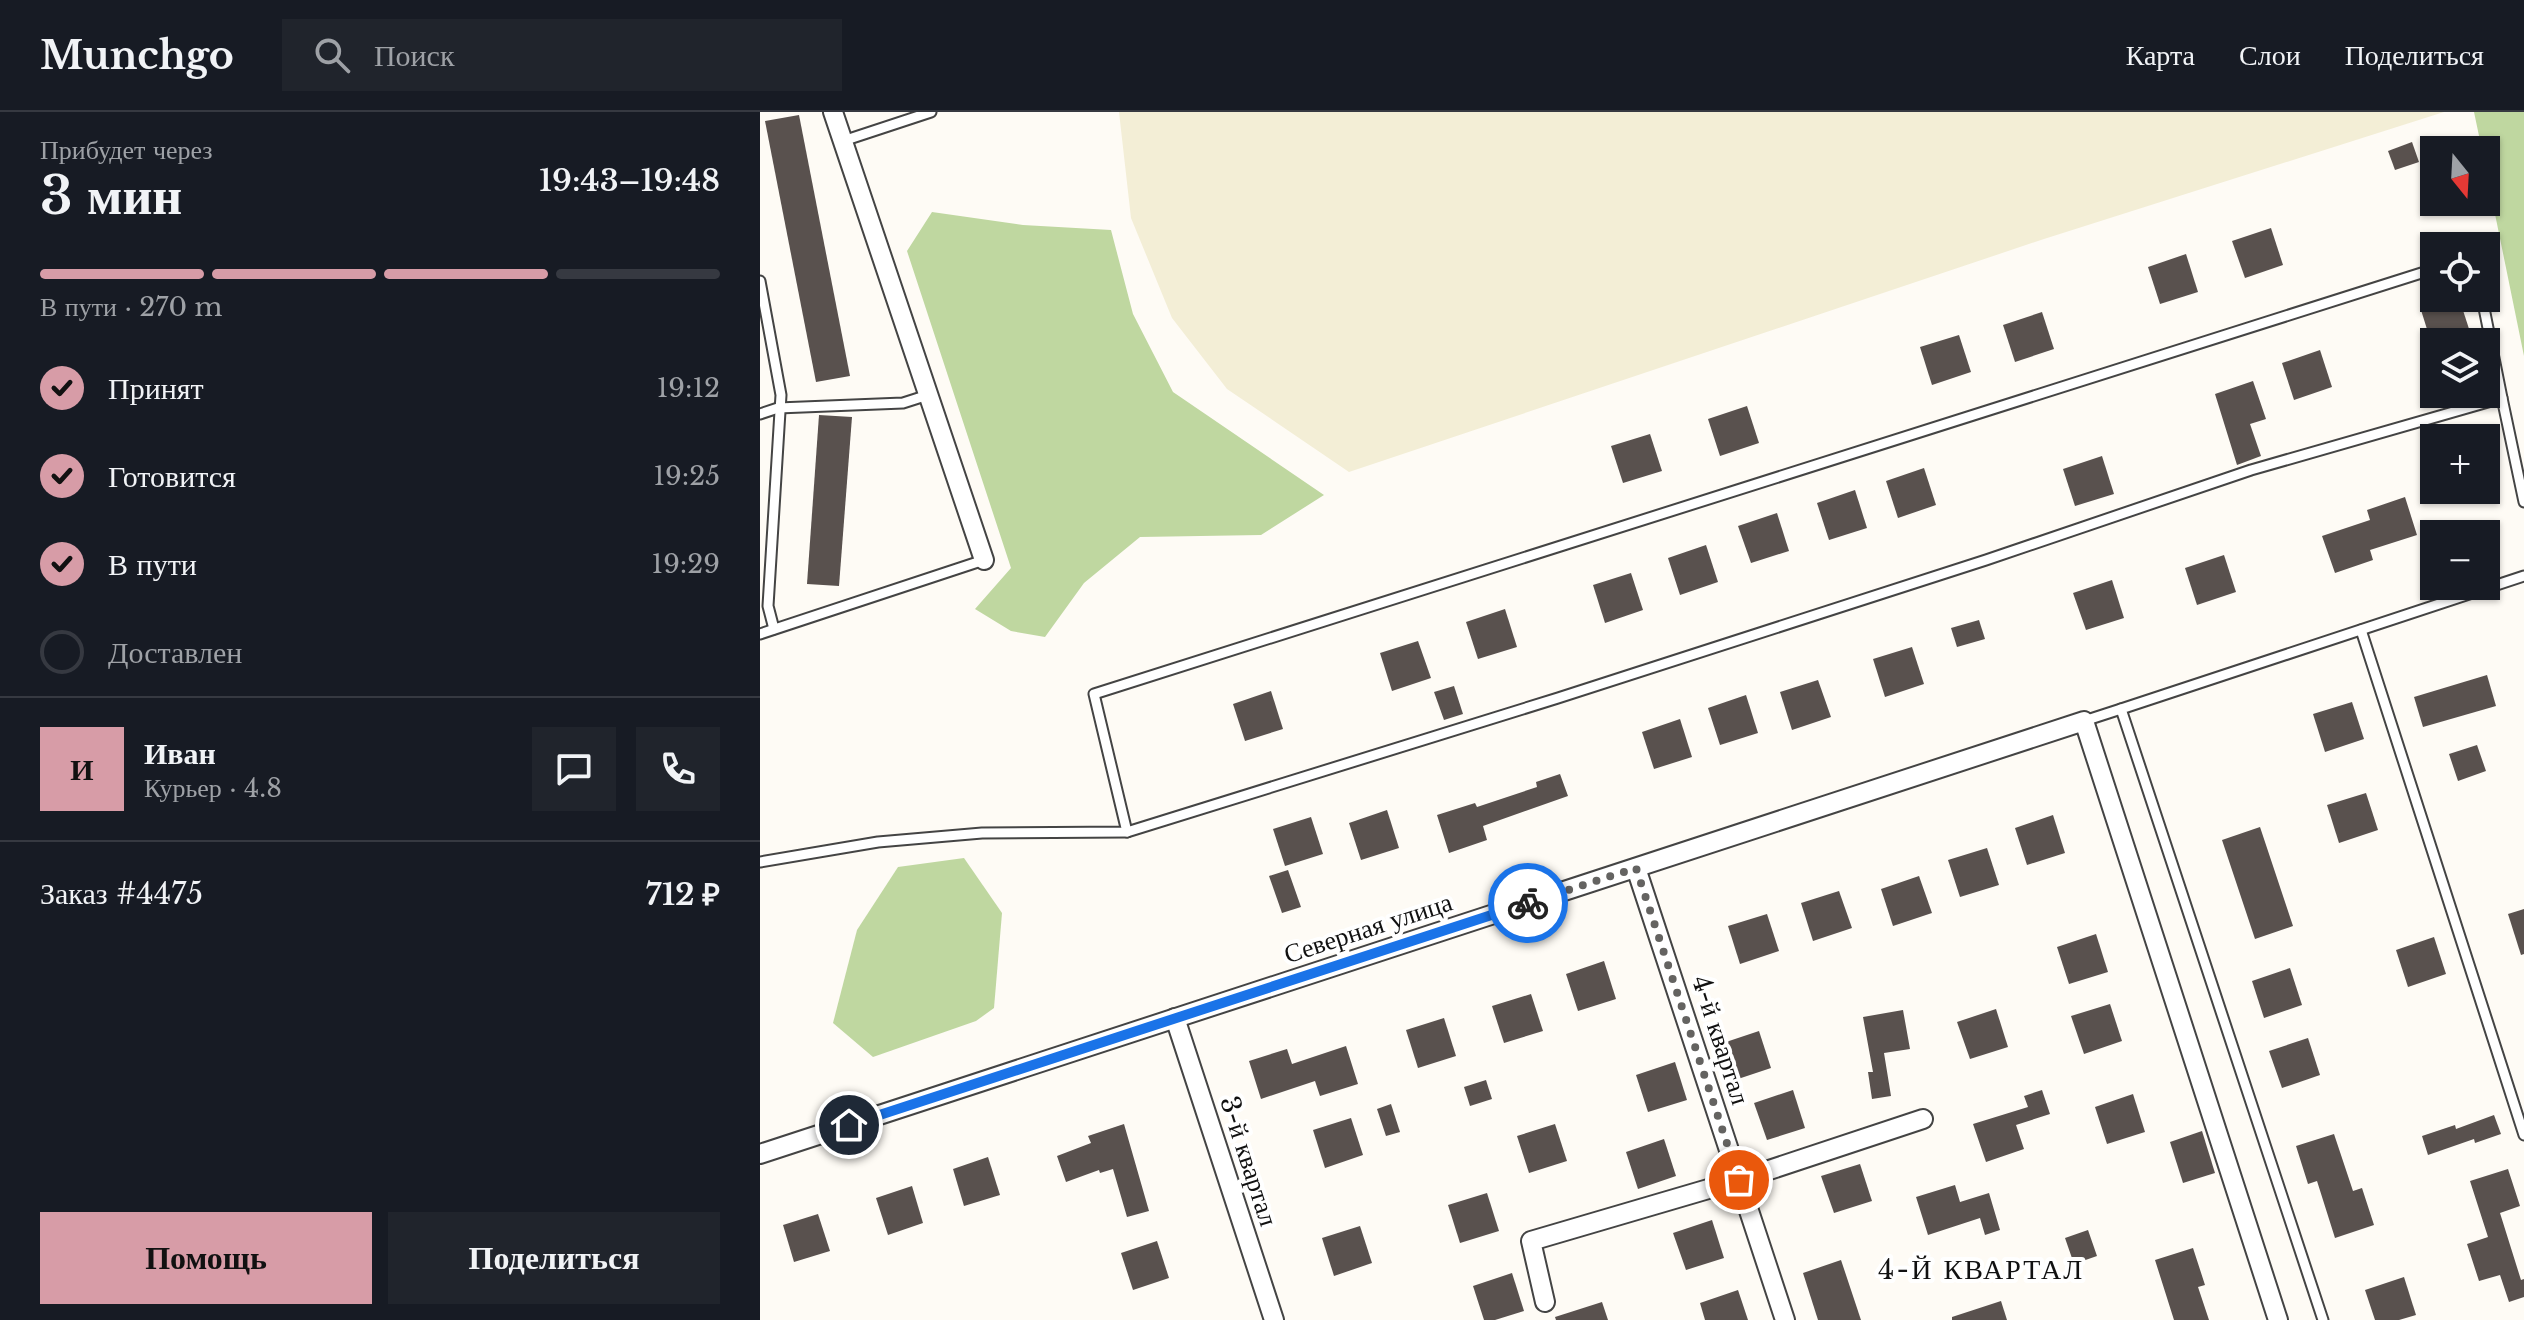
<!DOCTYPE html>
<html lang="ru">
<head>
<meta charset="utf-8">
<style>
	body { margin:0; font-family:"Libre Baskerville",serif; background:#20242c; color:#f1f3f6; height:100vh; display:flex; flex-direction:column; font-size:30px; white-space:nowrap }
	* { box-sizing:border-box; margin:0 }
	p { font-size:26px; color:#9ea1a6 }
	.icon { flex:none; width:44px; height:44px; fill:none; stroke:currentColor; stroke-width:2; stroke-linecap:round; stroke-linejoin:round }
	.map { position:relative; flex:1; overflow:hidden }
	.sheet { display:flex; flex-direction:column; background:#171b24; width:760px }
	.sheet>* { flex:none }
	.needle { width:52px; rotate:162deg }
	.fabs { position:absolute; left:1660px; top:24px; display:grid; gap:16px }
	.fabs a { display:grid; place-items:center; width:80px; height:80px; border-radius:0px; background:#171b24; box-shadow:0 2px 6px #0004; font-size:40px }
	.pin { position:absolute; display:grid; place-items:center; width:68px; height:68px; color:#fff; margin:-34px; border:4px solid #fff; border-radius:50%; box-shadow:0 2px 8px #0007 }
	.courier { position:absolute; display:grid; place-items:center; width:80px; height:80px; margin:-40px; border:6px solid #1a73e8; border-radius:50%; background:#fff; color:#222; box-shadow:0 2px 10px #0007 }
	.headline em { font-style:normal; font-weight:600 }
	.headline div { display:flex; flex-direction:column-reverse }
	.headline { display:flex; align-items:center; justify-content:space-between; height:136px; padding:0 40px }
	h1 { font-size:52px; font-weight:600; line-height:60px }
	.bar { display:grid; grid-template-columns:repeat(4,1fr); gap:12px 8px; align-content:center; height:96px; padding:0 40px }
	.bar i { height:10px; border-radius:6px; background:#363941 }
	.bar .selected { background:#d79ca7 }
	.bar p { grid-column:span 4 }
	.line { display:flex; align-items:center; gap:20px; padding:0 40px; border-top:2px solid #363941 }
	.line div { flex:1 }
	.round { display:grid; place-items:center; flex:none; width:84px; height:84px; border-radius:0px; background:#20242c }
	ol { padding:0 40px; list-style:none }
	li { display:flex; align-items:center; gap:24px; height:88px }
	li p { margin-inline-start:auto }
	li .icon { padding:8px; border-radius:50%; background:#d79ca7; color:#111; stroke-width:4 }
	li:last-child { color:#9ea1a6 }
	li i { width:44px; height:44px; border:4px solid #363941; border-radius:50% }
	.cta { display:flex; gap:16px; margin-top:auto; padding:16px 40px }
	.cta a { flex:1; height:92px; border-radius:0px; background:#d79ca7; color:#111; font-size:32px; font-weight:600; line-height:92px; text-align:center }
	.cta a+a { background:#20242c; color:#f1f3f6 }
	header { display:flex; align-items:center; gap:48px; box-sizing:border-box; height:112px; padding:0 40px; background:#171b24; border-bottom:2px solid #363941 }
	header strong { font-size:38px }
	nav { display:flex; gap:44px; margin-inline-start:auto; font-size:28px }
	.search { width:560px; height:72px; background:#20242c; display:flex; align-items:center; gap:20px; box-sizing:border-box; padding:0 28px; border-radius:0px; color:#9ea1a6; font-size:30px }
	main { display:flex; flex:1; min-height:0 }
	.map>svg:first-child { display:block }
</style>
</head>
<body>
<header>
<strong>Munchgo</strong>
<div class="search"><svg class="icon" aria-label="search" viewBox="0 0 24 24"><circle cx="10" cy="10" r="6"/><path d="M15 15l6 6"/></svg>Поиск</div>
<nav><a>Карта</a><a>Слои</a><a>Поделиться</a></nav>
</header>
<main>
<section class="sheet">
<div class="headline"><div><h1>3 мин</h1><p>Прибудет через</p></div><em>19:43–19:48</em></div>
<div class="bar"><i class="selected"></i><i class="selected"></i><i class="selected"></i><i></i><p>В пути · 270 m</p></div>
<ol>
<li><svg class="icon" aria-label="check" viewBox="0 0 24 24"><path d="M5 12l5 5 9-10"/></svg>Принят<p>19:12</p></li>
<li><svg class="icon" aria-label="check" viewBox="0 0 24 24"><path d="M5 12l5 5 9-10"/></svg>Готовится<p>19:25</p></li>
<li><svg class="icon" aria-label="check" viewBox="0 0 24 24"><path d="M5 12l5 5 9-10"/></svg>В пути<p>19:29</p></li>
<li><i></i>Доставлен</li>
</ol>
<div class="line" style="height:144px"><b class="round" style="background:#d79ca7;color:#111">И</b><div><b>Иван</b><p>Курьер · 4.8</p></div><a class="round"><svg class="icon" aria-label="chat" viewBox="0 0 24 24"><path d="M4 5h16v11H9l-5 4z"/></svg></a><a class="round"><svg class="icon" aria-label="phone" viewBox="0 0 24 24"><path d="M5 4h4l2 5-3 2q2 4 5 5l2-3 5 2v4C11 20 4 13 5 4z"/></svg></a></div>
<div class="line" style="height:104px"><div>Заказ #4475</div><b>712 ₽</b></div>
<div class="cta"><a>Помощь</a><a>Поделиться</a></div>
</section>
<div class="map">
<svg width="1764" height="1208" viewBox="0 0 1764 1208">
	<rect width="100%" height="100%" fill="#fefbf5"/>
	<polygon fill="#f3eed6" points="359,0 1684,0 1284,127 589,360 467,277 412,206 371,106"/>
	<g fill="#bfd7a0">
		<polygon points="1714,0 1764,0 1764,244 1726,58 1726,38 1722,38"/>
		<polygon points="172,100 263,113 351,118 373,202 413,280 564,383 501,423 380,425 324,471 285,525 251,519 215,497 251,456 147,139"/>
		<polygon points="204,746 242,801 234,896 216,909 113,945 73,911 97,818 138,755"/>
	</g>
	<g fill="#59514e">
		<polygon points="39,3 90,264 56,270 5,9"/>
		<polygon points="1652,30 1659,50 1635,58 1628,39"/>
		<polygon points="1511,116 1523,153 1485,166 1472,129"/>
		<polygon points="1426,142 1438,180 1400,192 1388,155"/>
		<polygon points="1699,186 1711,223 1690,230 1671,230 1661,198"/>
		<polygon points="1282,200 1294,237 1255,250 1243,213"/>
		<polygon points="1199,223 1211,260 1172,273 1160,235"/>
		<polygon points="1560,238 1572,275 1534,288 1522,251"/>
		<polygon points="1493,269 1506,307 1490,312 1501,344 1477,353 1455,282"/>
		<polygon points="987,294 999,331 960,344 948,307"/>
		<polygon points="59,303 92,305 79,474 47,472"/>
		<polygon points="890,322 902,359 863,371 851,334"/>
		<polygon points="1342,344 1354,382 1315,394 1303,357"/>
		<polygon points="1164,356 1176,393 1138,406 1126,369"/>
		<polygon points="1095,378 1107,416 1069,428 1057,391"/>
		<polygon points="1645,385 1657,423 1610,438 1613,448 1575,461 1562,424 1610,408 1607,398"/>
		<polygon points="1017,401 1029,439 991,451 978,414"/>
		<polygon points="946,433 958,470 920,483 908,446"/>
		<polygon points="1464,443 1476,480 1437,493 1425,456"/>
		<polygon points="871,461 883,498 845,511 833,473"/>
		<polygon points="1352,468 1364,506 1326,518 1313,481"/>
		<polygon points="745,497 757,535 718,547 706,510"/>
		<polygon points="1219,508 1225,527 1197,535 1191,516"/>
		<polygon points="658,529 671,566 632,579 620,541"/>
		<polygon points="1152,535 1164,572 1125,585 1113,547"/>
		<polygon points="1727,563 1736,594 1663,615 1654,585"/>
		<polygon points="1058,568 1071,605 1032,618 1020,580"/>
		<polygon points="694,574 703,602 684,608 674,580"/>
		<polygon points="511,579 523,617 485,629 473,592"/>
		<polygon points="986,583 998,621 960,633 948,596"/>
		<polygon points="1592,590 1604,627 1565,640 1553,602"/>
		<polygon points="920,607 932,645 894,657 882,620"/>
		<polygon points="1717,633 1726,659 1698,669 1689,642"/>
		<polygon points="800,662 808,684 723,714 727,728 689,741 677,703 715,691 717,695 777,675 776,670"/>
		<polygon points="1606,681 1618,718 1579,731 1567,693"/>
		<polygon points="627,698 639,736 601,748 589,711"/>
		<polygon points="1293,703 1305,741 1267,753 1255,716"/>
		<polygon points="551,705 563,742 525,754 513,717"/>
		<polygon points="1500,715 1533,814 1495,827 1462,728"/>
		<polygon points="1227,736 1239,773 1200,785 1188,748"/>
		<polygon points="528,758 541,795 522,801 509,764"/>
		<polygon points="1159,764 1172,801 1133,814 1121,777"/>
		<polygon points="1079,779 1092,816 1053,829 1041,791"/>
		<polygon points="1764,797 1764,842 1761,843 1748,802"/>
		<polygon points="1007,802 1019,839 980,852 968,814"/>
		<polygon points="1336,822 1348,860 1309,872 1297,835"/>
		<polygon points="1674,825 1686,862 1648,875 1636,838"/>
		<polygon points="844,849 856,887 818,899 806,862"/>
		<polygon points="1530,856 1542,893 1504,906 1492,869"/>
		<polygon points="771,882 783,919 744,931 732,894"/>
		<polygon points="1350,892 1362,929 1324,942 1311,904"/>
		<polygon points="1236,897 1248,935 1210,947 1197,910"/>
		<polygon points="1143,898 1150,937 1124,941 1131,984 1112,987 1108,960 1113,960 1103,905"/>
		<polygon points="684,906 696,944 658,956 646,918"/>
		<polygon points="999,919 1011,956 972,969 960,932"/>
		<polygon points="1548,926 1560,963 1522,976 1509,939"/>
		<polygon points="586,934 598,972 560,984 555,969 501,987 489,949 527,937 532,952"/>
		<polygon points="915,950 927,988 888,1000 876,963"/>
		<polygon points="726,968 732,987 710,994 704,975"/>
		<polygon points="1033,978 1045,1016 1007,1028 994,991"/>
		<polygon points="1282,978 1290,1002 1256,1013 1264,1037 1226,1050 1213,1012 1268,995 1264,984"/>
		<polygon points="1373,982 1385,1020 1347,1032 1335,995"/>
		<polygon points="631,992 640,1020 626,1024 617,997"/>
		<polygon points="1734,1003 1741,1022 1715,1031 1714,1027 1668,1043 1662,1024 1695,1013 1696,1017"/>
		<polygon points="591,1006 603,1043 565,1056 553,1018"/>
		<polygon points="364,1012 389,1099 367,1105 353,1057 340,1061 339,1058 306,1070 297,1044 331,1031 328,1024"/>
		<polygon points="795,1012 807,1049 769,1061 757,1024"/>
		<polygon points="1442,1019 1455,1061 1423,1071 1410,1030"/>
		<polygon points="1574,1022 1593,1079 1602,1076 1614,1113 1575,1126 1557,1069 1548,1072 1536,1034"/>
		<polygon points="904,1027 916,1064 878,1077 866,1040"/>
		<polygon points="228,1045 240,1083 204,1094 193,1057"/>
		<polygon points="1100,1052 1112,1089 1074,1101 1061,1064"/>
		<polygon points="1748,1057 1760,1094 1740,1101 1761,1168 1764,1167 1764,1185 1749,1190 1740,1163 1719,1169 1707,1132 1728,1125 1710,1069"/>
		<polygon points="1195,1073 1200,1090 1229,1081 1240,1118 1225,1123 1220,1106 1168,1123 1156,1085"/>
		<polygon points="152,1074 163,1111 128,1123 116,1086"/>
		<polygon points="727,1081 739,1119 700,1131 688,1093"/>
		<polygon points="58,1102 70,1139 34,1150 23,1113"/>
		<polygon points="952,1108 964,1146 926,1158 913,1121"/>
		<polygon points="600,1114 612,1151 574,1164 562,1126"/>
		<polygon points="1328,1118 1337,1144 1314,1152 1305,1126"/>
		<polygon points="397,1129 409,1166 373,1178 361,1141"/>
		<polygon points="1433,1136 1445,1173 1438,1175 1449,1208 1414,1208 1395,1148"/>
		<polygon points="1081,1148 1101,1208 1058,1208 1043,1161"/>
		<polygon points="752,1161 764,1199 735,1208 724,1208 713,1174"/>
		<polygon points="1644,1165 1656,1203 1639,1208 1615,1208 1605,1178"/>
		<polygon points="978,1178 988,1208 945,1208 940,1191"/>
		<polygon points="1241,1189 1247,1208 1192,1208 1192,1205"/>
		<polygon points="842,1190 848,1208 796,1208 795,1205"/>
	</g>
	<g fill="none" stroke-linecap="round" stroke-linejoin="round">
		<g stroke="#444" stroke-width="13">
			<g id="service">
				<polyline points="83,29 171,0"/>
				<polyline points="0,169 21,283 8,494 14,517"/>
				<polyline points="1722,186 1742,286"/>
				<polyline points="0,302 18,296 143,291 168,283"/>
				<polyline points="1601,518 1764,1023"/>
				<polyline points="0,522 224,448"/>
				<polyline points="1324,609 1361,597"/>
				<polyline points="367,720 334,582 1674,157"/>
				<polyline points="0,750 118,730 222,721 367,720 798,586 1226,448 1491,358 1742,286 1764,390"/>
				<polyline points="1563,1208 1361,597 1764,464"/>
			</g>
		</g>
		<g stroke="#444" stroke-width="22">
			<g id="minor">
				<polyline points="73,0 224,448"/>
				<polyline points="876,756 1025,1208"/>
				<polyline points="415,906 514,1208"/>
				<polyline points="0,1042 1324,609 1518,1208"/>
				<polyline points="785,1190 771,1129 979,1068 1163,1007"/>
			</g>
		</g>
		<use href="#service" stroke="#fff" stroke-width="9"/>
		<use href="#minor" stroke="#fff" stroke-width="18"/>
	</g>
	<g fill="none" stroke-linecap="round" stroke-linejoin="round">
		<polyline stroke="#646361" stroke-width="8" stroke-dasharray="0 14.4" points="768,791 876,756 979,1068"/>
		<polyline stroke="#1a73e8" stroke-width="10" points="89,1013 768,791"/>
	</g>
	<g text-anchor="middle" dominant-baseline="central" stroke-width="8" stroke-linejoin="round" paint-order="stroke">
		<g font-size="26" fill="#111" stroke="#fff">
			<text transform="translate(608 816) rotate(-18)">Северная улица</text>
			<text transform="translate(961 928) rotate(72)">4-й квартал</text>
			<text transform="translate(489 1049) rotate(72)">3-й квартал</text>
		</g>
		<g font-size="28" letter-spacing="2" fill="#111" stroke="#fff">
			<text x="1221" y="1157">4-Й КВАРТАЛ</text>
		</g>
	</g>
</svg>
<div class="fabs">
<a><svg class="needle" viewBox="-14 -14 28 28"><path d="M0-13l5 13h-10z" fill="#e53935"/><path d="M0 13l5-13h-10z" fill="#9ea1a6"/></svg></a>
<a><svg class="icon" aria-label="locate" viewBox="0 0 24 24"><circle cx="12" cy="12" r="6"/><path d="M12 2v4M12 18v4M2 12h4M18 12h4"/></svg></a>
<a><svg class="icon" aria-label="layers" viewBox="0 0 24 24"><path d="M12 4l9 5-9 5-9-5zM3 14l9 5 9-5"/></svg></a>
<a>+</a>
<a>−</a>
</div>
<div class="pin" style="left:979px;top:1068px;background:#ea580c"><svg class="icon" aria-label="bag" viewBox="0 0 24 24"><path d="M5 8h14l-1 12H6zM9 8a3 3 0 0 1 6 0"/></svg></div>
<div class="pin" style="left:89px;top:1013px;background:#1f2937"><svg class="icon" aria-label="home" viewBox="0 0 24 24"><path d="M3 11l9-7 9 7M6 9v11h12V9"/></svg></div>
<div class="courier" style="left:768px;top:791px"><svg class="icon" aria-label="bike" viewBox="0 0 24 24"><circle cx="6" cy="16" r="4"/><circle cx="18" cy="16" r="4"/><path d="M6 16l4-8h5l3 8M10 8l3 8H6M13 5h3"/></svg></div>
</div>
</main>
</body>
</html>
